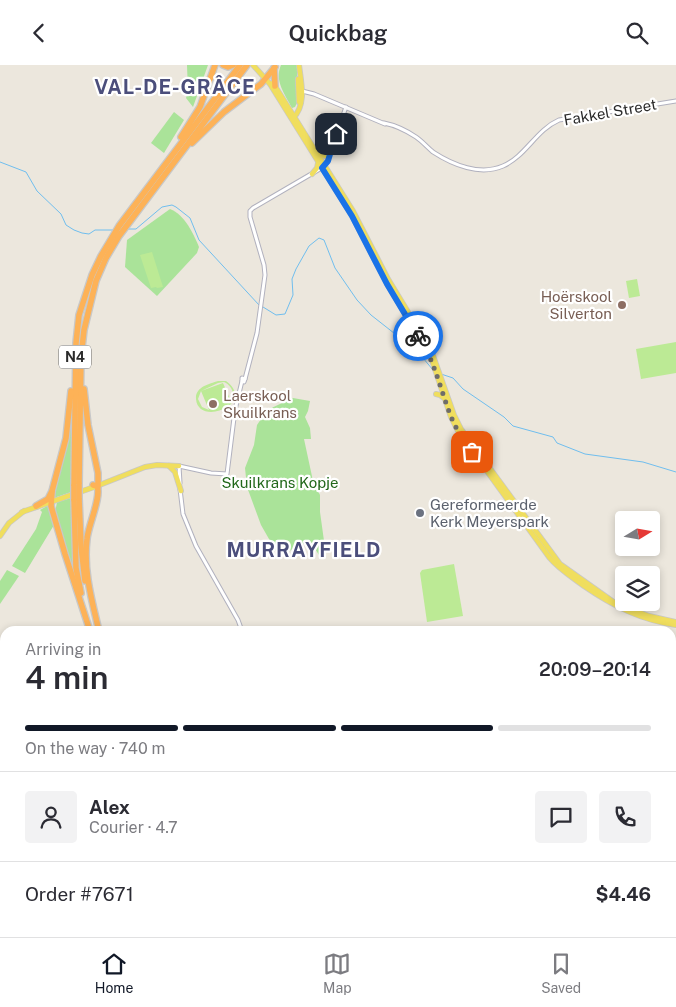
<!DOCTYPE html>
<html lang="en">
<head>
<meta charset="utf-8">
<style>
	body { margin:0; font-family:"Public Sans",sans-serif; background:#f2f2f3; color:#2b2b33; height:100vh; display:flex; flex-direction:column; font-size:19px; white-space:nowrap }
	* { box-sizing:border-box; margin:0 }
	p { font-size:16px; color:#7c7c81 }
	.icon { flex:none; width:28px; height:28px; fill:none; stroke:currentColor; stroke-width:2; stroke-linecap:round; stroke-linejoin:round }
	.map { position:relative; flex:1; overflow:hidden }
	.side { position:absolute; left:0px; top:561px; width:676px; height:311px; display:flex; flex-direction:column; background:#fff; border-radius:15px 15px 0 0; box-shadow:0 2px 8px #0003 }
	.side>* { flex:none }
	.needle { width:32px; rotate:79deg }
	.controls { position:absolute; left:615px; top:446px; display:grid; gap:10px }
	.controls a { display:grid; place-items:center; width:45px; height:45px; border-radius:5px; background:#fff; box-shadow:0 2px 8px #0003; font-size:25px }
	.pin { position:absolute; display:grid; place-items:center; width:42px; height:42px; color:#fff; margin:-21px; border-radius:10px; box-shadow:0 2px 8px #0006 }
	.courier { position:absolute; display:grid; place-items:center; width:50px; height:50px; margin:-25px; border:4px solid #1a73e8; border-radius:50%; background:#fff; color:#222; box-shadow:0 1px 6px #0007 }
	.head em { font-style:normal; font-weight:600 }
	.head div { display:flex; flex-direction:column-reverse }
	.head { display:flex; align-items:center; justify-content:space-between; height:85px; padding:0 25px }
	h1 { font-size:32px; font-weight:600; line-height:38px }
	.bar { display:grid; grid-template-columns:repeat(4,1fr); gap:8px 5px; align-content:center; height:60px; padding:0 25px }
	.bar i { height:6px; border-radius:4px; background:#e1e1e2 }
	.bar .on { background:#111827 }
	.bar p { grid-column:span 4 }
	.line { display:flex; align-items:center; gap:12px; padding:0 25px; border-top:1px solid #e1e1e2 }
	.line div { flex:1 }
	.round { display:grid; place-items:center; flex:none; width:52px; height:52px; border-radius:5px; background:#f2f2f3 }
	header { display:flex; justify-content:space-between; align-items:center; height:65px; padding:0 25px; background:#fff; font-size:22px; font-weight:600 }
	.menu { display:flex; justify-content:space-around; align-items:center; height:70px; border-top:1px solid #e1e1e2; background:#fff; font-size:14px; color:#7c7c81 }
	.menu a { display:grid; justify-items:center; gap:2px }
	.menu .on { color:#111827 }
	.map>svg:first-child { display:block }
</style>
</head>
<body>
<header><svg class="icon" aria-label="back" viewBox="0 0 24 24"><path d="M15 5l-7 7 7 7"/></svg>Quickbag<svg class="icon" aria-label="search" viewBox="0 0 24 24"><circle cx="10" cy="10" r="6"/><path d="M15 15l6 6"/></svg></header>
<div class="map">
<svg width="676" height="872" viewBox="0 0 676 872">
	<rect width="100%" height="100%" fill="#ece7dd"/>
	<g fill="#aae399">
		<polygon points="187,0 208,0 193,42 186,33 188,27"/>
		<path d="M281 0H297V38L295 42 292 43C285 29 274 16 281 0Z"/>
		<polygon points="174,47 184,55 164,88 151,78"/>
		<path d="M170 144C185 150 193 168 199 182L197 188 157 231 125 202 127 175Z"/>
		<polygon points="293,333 310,336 308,346 305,352 310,363 311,374 304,374 313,416 320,430 320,447 325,483 319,490 310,476 297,481 285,489 277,488 261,460 247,422 245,403 254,380 257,360 267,345"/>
		<polygon points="72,344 71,427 54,433 53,431 68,378"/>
		<polygon points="71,433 72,480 77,521 55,448 57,437"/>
		<polygon points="47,441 49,443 54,460 25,508 12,501 36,464 42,447 40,445"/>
		<polygon points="7,505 19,511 0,539 0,516"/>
	</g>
	<g fill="#bcea95" fill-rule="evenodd">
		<polygon points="152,187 163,222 157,223 156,222 151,223 140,190"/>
		<polygon points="637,214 640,231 629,233 626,216"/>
		<polygon points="676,277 676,308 641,314 636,284"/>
		<path d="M218 316H226C257 339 198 362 196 334 195 322 209 319 218 316ZM224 317C232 321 235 328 231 336L223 318 201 326 209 345 202 342 198 334 201 326 218 318Z"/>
		<polygon points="454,499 463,551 427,557 420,508 422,505"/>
	</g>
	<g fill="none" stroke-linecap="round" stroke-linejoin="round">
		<g stroke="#70beee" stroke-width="1">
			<polyline points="0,97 26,107 37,126 61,149 66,160 74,165 82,168 89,169 95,165 115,165"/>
			<polyline points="126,164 136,164 162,142 172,140 176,142 190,153 199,175 259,240"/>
			<polyline points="263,242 276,250 285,249 293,230 292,214 296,204 309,181 319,173 324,175 335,203 357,235 371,250 418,287 433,305"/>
			<polyline points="441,309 453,313 463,324 504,352 513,361 553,372 557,378 585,389 643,397 676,407"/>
		</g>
		<g stroke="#b1b1be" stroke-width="5">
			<g id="minor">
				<polyline points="302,26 314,29 385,59"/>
				<path d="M384 58C394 60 407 66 416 72 422 76 427 82 433 87 453 100 480 111 503 101 526 91 536 65 559 55L676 36"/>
				<polygon points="242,313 245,314 244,317 242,316"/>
				<polyline points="245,314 257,268 265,210 264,200 250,152 250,146 253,143 325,101 346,42"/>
				<polyline points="180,418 179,401 211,408 227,409 235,345 242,316"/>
				<polyline points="180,424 183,449 196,481 238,555 242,566"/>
				<polyline points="0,756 5,754"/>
				<polyline points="280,868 281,872"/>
			</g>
		</g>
		<g stroke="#c8c8c8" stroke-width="6">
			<g id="major">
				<path d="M253 0 270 19 352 151 387 219 431 292 451 352 458 366 549 492C559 504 572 512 584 521 613 541 641 555 676 560"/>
				<polyline points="298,14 299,37"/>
				<polyline points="273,18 353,146 388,214 431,285 454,350 461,364 560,499 615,538 649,551 676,557"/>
				<path d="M293 53C307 40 301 17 299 0"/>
				<polyline points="317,89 325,91 331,86"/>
				<polyline points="312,109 317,103 318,98"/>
				<polyline points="436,329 440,330 444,333"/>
				<polyline points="169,401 175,407 181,426"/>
				<polyline points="22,447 97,421 145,402 157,400 179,401"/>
				<polyline points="0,471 9,458 24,446"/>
			</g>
		</g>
		<g stroke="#c8c8c8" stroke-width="8">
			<g id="highway">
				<polyline points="223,0 228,2 233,0"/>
				<polyline points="274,3 275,21"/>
				<polyline points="181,72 200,42 215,0"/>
				<polyline points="192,78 224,47 261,19 275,2"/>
				<polyline points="84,324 88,360 98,408 98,421"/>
				<polyline points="79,419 81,292 84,265 96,216 106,193 119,171 247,0"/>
				<path d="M93 420 97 421C102 431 88 461 87 474 83 505 92 536 99 566"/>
				<polyline points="74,421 76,278 79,250 92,210 101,191 119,161 240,0"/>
				<polyline points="52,427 51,441 65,489 90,566"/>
				<polyline points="79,433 81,481 85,516"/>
				<polyline points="74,434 76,503 81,528"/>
				<polyline points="36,441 48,434 52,426 66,373 71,326"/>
				<polyline points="172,868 173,872"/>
				<polyline points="178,868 179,872"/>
			</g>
		</g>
		<use href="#minor" stroke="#fff" stroke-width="3"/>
		<use href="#major" stroke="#f0de5e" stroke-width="4.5"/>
		<use href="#highway" stroke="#fdb257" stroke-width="5.5"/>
		<g stroke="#c8c8c8" stroke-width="8" stroke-linecap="butt">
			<g id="highway-bridge">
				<polyline points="79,433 79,419"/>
				<polyline points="74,434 74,421"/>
			</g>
		</g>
		<use href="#highway-bridge" stroke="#fdb257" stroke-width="5.5"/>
	</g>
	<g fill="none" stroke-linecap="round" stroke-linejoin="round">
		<path stroke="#6f6d69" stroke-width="5" stroke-dasharray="0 9" d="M418 271C436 298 440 325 452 354 457 366 465 376 472 387"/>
		<polyline stroke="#1a73e8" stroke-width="6" points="336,69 328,96 322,103 352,151 387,219 418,271"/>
	</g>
	<g fill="#8d6e63" stroke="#fff" stroke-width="2">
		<circle cx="622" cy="240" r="5"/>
		<circle cx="213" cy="339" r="5"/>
	</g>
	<circle fill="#6b7280" stroke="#fff" stroke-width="2" cx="420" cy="448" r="5"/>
	<g text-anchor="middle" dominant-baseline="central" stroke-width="4.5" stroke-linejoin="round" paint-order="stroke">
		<rect fill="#fff" stroke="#6b6b6b" stroke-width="1" x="59" y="280.5" width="32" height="23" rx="4"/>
		<g font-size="14" font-weight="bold" fill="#2b2b2b">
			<text x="75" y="292">N4</text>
		</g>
		<g font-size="15" fill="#2b2b2b" stroke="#fff">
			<text transform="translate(610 47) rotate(-10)">Fakkel Street</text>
		</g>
		<g font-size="15" fill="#785e54" stroke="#fff" text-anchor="end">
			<text x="612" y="231">Hoërskool<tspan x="612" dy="17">Silverton</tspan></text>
			<text x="223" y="330" text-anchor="start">Laerskool<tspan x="223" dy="17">Skuilkrans</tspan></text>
		</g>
		<g font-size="15" fill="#22681b" stroke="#fff">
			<text x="280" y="417">Skuilkrans Kopje</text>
		</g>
		<g font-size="15" fill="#5b616d" stroke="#fff" text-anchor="start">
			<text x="430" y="439">Gereformeerde<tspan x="430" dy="17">Kerk Meyerspark</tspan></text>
		</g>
		<g font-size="20" font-weight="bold" letter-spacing="1" fill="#4b4e7b" stroke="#fff">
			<text x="175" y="22">VAL-DE-GRÂCE</text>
			<text x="304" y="485">MURRAYFIELD</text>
		</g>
	</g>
</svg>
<div class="controls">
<a><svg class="needle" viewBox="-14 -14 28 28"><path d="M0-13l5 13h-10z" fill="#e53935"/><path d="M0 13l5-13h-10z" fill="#7c7c81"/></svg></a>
<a><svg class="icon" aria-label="layers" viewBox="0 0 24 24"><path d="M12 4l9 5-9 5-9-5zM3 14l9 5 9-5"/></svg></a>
</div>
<div class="pin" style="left:472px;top:387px;background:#ea580c"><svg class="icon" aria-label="bag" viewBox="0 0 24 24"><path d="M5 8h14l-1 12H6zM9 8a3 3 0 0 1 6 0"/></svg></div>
<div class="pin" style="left:336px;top:69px;background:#1f2937"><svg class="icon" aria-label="home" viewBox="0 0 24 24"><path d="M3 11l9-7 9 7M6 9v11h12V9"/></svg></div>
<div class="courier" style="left:418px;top:271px"><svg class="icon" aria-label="bike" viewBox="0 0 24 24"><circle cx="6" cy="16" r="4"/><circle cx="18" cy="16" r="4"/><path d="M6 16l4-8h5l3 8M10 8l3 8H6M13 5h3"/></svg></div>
<section class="side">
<div class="head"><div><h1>4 min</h1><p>Arriving in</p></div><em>20:09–20:14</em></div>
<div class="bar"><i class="on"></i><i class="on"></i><i class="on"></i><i></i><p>On the way · 740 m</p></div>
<div class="line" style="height:90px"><a class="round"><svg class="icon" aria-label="person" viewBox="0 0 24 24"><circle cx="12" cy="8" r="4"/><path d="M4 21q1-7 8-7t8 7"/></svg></a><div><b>Alex</b><p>Courier · 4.7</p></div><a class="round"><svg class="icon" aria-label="chat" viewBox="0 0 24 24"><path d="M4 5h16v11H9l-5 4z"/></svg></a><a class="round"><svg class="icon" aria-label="phone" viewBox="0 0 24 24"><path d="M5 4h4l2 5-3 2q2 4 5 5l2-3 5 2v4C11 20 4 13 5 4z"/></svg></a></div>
<div class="line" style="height:65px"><div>Order #7671</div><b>$4.46</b></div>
</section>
</div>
<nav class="menu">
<a class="on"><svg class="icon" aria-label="home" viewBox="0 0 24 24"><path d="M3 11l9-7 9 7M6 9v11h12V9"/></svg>Home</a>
<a><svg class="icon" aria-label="map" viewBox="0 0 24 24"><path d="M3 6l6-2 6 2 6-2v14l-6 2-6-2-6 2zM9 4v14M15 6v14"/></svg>Map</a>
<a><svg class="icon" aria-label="saved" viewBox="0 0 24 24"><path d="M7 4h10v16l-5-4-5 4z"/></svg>Saved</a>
</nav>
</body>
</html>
